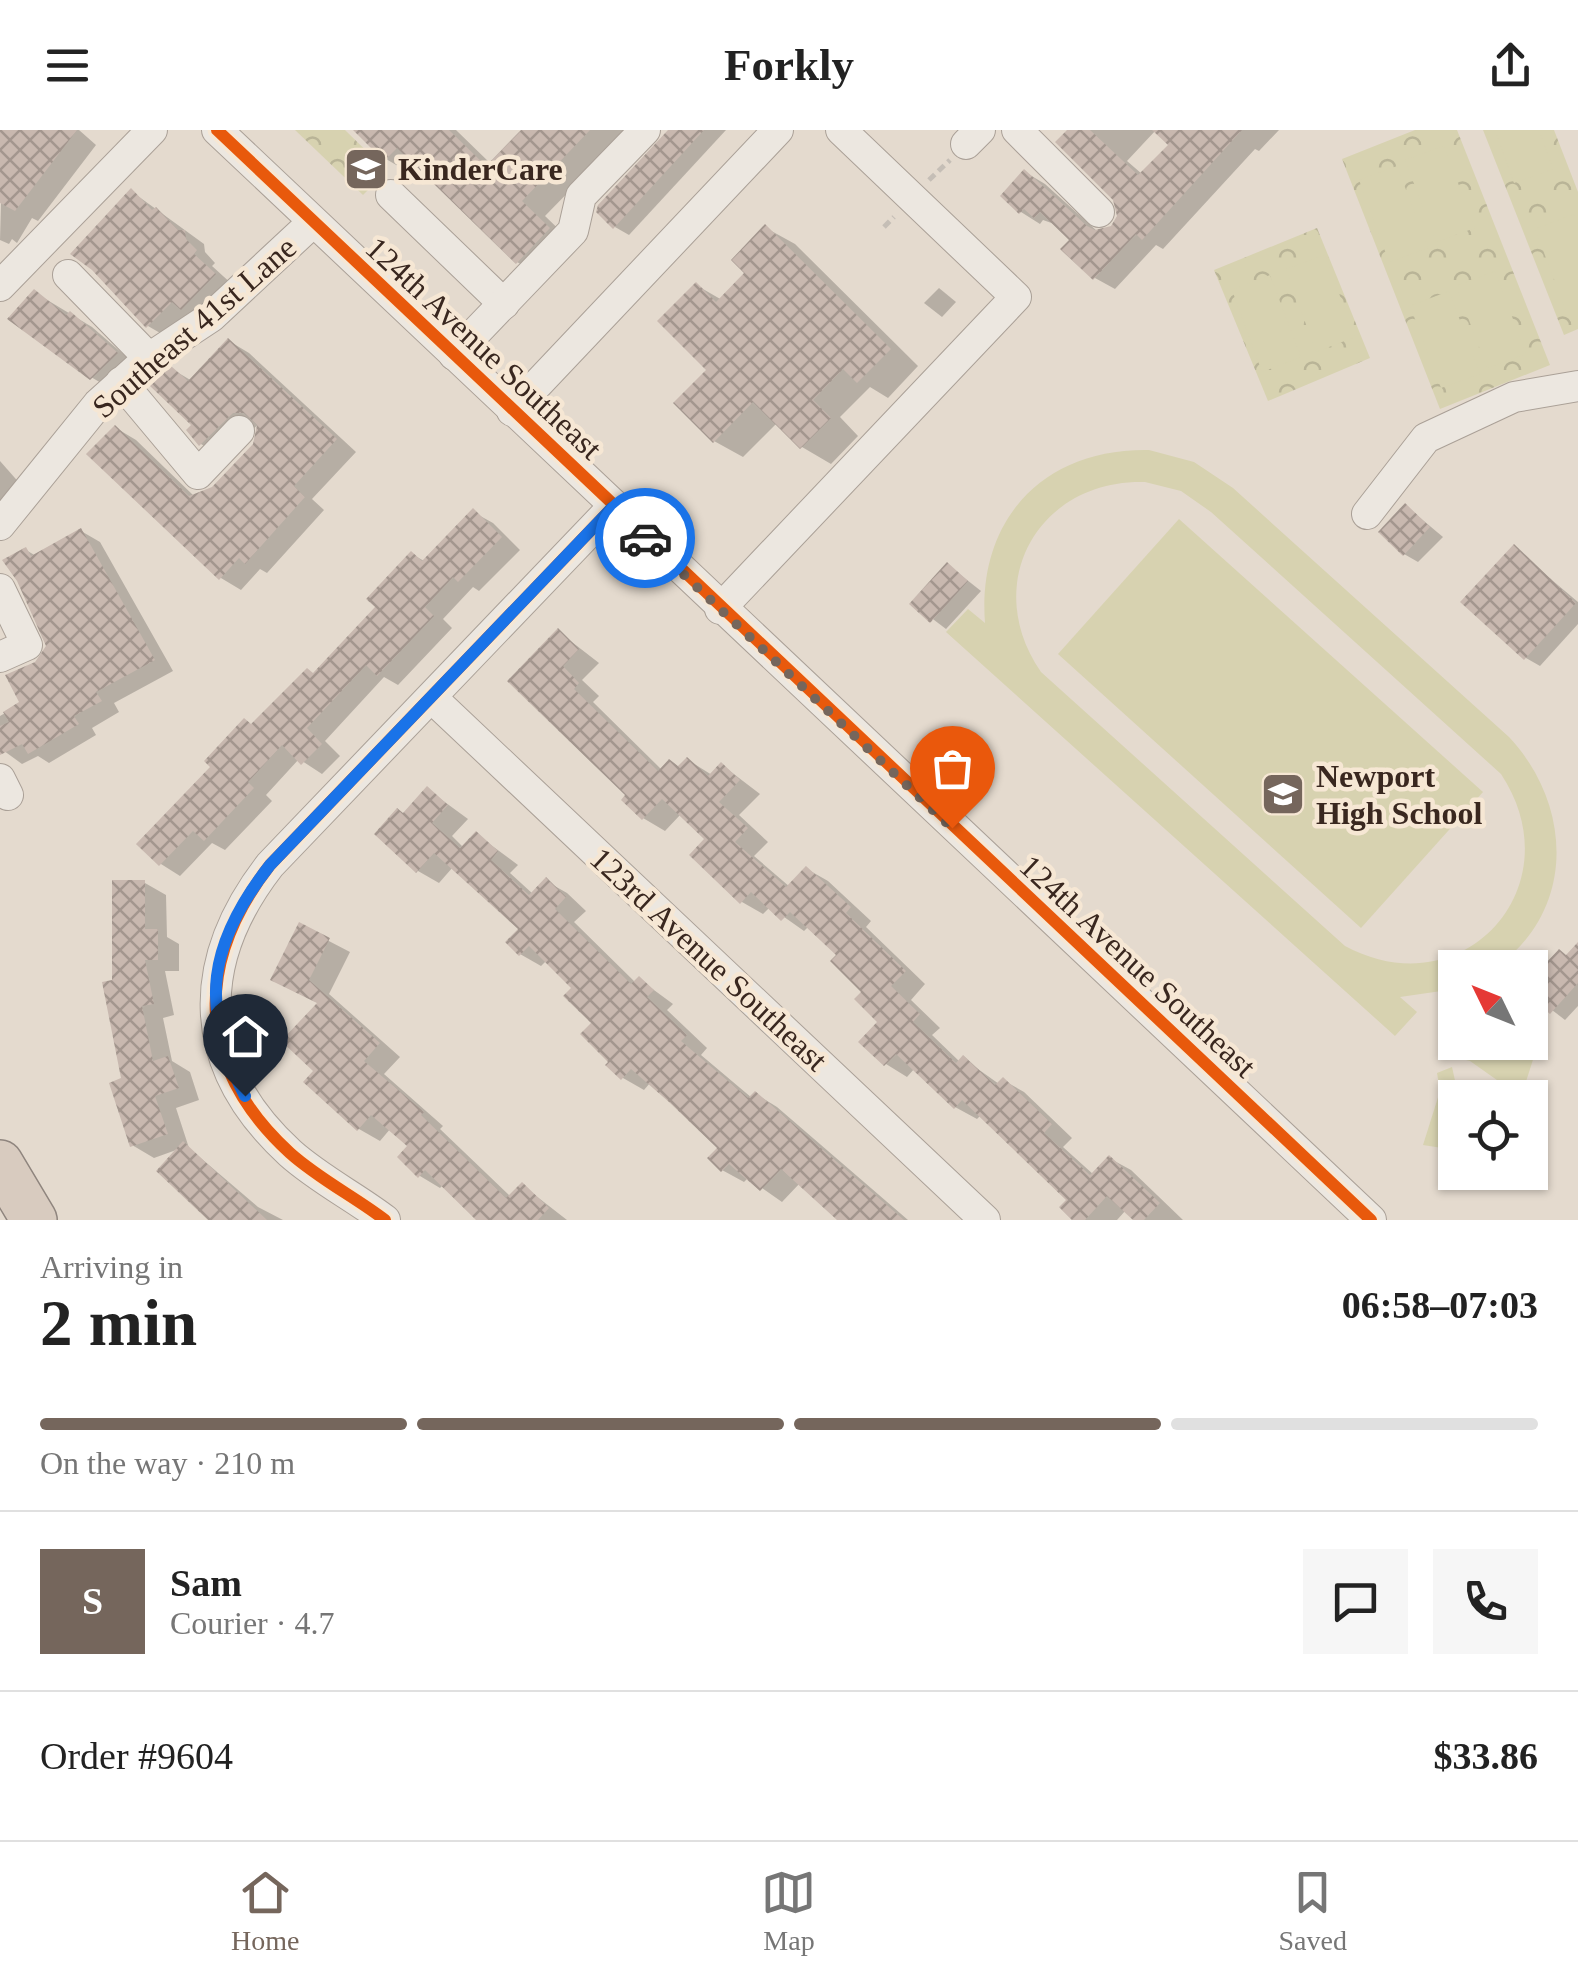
<!DOCTYPE html>
<html lang="en">
<head>
<meta charset="utf-8">
<style>
	body { margin:0; font-family:Georgia,serif; background:#f6f6f6; color:#222; height:100vh; display:flex; flex-direction:column; font-size:38px; white-space:nowrap }
	* { box-sizing:border-box; margin:0 }
	p { font-size:32px; color:#767676 }
	.icon { flex:none; width:55px; height:55px; fill:none; stroke:currentColor; stroke-width:2; stroke-linecap:round; stroke-linejoin:round }
	.map { position:relative; height:1090px; overflow:hidden }
	.side { display:flex; flex-direction:column; background:#fff; flex:1 }
	.side>* { flex:none }
	.needle { width:65px; rotate:313deg }
	.fabs { position:absolute; left:1438px; top:820px; display:grid; gap:20px }
	.fabs a { display:grid; place-items:center; width:110px; height:110px; border-radius:0px; background:#fff; box-shadow:0 2px 8px #0004; font-size:50px }
	.pin { position:absolute; display:grid; place-items:center; width:85px; height:85px; color:#fff; margin:-102px -42px; border-radius:50% 50% 50% 0; rotate:-45deg; box-shadow:0 0 10px #0007 }
	.pin .icon { rotate:45deg }
	.courier { position:absolute; display:grid; place-items:center; width:100px; height:100px; margin:-50px; border:8px solid #1a73e8; border-radius:50%; background:#fff; color:#222; box-shadow:0 2px 12px #0007 }
	.head em { font-style:normal; font-weight:700 }
	.head div { display:flex; flex-direction:column-reverse }
	.head { display:flex; align-items:center; justify-content:space-between; height:170px; padding:0 40px }
	h1 { font-size:65px; font-weight:700; line-height:75px }
	.bar { display:grid; grid-template-columns:repeat(4,1fr); gap:15px 10px; align-content:center; height:120px; padding:0 40px }
	.bar i { height:12px; border-radius:8px; background:#e0e0e0 }
	.bar .selected { background:#75665c }
	.bar p { grid-column:span 4 }
	.line { display:flex; align-items:center; gap:25px; padding:0 40px; border-top:2px solid #e0e0e0 }
	.line div { flex:1 }
	.round { display:grid; place-items:center; flex:none; width:105px; height:105px; border-radius:0px; background:#f6f6f6 }
	header { display:flex; justify-content:space-between; align-items:center; height:130px; padding:0 40px; background:#fff; font-size:45px; font-weight:700 }
	.tabs { display:flex; justify-content:space-around; align-items:center; height:140px; border-top:2px solid #e0e0e0; background:#fff; font-size:28px; color:#767676 }
	.tabs a { display:grid; justify-items:center; gap:5px }
	.tabs .selected { color:#75665c }
	.map>svg:first-child { display:block }
</style>
</head>
<body>
<header><svg class="icon" aria-label="menu" viewBox="0 0 24 24"><path d="M4 6h16M4 12h16M4 18h16"/></svg>Forkly<svg class="icon" aria-label="share" viewBox="0 0 24 24"><path d="M12 15V3M7 8l5-5 5 5M5 13v7h14v-7"/></svg></header>
<div class="map">
<svg width="1578" height="1090" viewBox="0 0 1578 1090">
	<defs>
		<pattern id="forest-crowns" width="20" height="18" patternUnits="userSpaceOnUse" patternTransform="scale(2.5)"><rect width="20" height="18" fill="#d7d2b0"/><path d="M2 6a3 3 0 1 1 6 0M12 15a3 3 0 1 1 6 0" fill="none" stroke="#b9b497"/></pattern>
		<pattern id="building-cross-hatch" width="8" height="8" patternUnits="userSpaceOnUse" patternTransform="scale(2.5)"><rect width="8" height="8" fill="#c8b8af"/><path d="M0 0l8 8M0 8l8-8" fill="none" stroke="#a3968e"/></pattern>
	</defs>
	<rect width="100%" height="100%" fill="#e4dace"/>
	<g fill="url(#forest-crowns)">
		<polygon points="295,0 345,0 387,41 363,65"/>
		<polygon points="1415,0 1457,0 1550,235 1440,279 1342,29"/>
		<polygon points="1483,0 1554,0 1578,62 1578,199 1564,205"/>
		<polygon points="1317,98 1370,228 1268,271 1214,140"/>
	</g>
	<g fill="#d7d2b0" fill-rule="evenodd">
		<polygon points="1495,0 1539,0 1553,39 1514,53"/>
		<polygon points="1444,16 1475,98 1436,112 1405,30"/>
		<polygon points="1397,36 1428,118 1389,132 1359,50"/>
		<polygon points="1574,84 1578,95 1578,177 1566,181 1535,99"/>
		<polygon points="1325,125 1355,207 1316,222 1286,139"/>
		<polygon points="1495,141 1526,224 1487,238 1456,156"/>
		<polygon points="1270,145 1301,227 1262,242 1232,160"/>
		<polygon points="1449,161 1480,244 1441,258 1410,176"/>
		<path d="M1149 320 1194 332 1233 358 1509 607C1572 674 1577 780 1496 837L1455 838V859L1400 867 1417 882 1395 906 946 502 968 479 985 493C977 389 1044 318 1149 320ZM1145 352 1181 361 1211 382 1501 644C1575 756 1464 880 1345 816L1041 542C980 454 1038 349 1145 352Z"/>
		<polygon points="1179,389 1483,662 1361,798 1058,524"/>
		<polygon points="1532,890 1538,914 1521,967 1470,931 1454,927 1458,913 1530,912"/>
		<polygon points="1452,937 1456,955 1470,967 1455,968 1455,1020 1423,1015 1440,961 1437,943"/>
	</g>
	<g fill="#0003" fill-rule="evenodd">
		<polygon points="3,0 79,0 96,15 38,91 32,88 17,113 12,109 9,114 0,110"/>
		<polygon points="356,0 456,0 491,34 523,0 629,0 545,86 573,113 542,146 517,132 418,35 410,43 386,29"/>
		<polygon points="672,0 726,0 629,105 615,97"/>
		<path d="M1070 0H1279L1259 21 1255 19 1163 119 1156 115 1115 159 1095 148 1072 110 1057 95 1043 90 1040 94 1021 82 1025 42 1045 54 1097 101 1113 98 1120 86 1115 68ZM1156 0 1171 14 1142 44 1127 31Z"/>
		<polygon points="131,61 204,114 205,122 215,133 212,136 234,156 167,207 148,196"/>
		<polygon points="766,98 795,114 918,236 888,268 870,257 840,287 858,306 831,334 802,317 777,293 743,327 714,311 710,240 696,155 722,170 748,143"/>
		<polygon points="939,158 956,172 942,187 924,173"/>
		<polygon points="34,162 92,197 138,237 113,260 91,247"/>
		<polygon points="229,211 249,223 356,322 312,369 324,380 267,443 260,439 241,460 221,448 90,324 116,298 136,310 194,366 212,360 255,315 259,294 221,326 201,314 172,239 192,251"/>
		<polygon points="0,331 29,364 0,396"/>
		<polygon points="1406,376 1443,407 1418,432 1404,424"/>
		<polygon points="473,382 493,393 520,420 479,461 473,457 443,489 452,498 398,555 384,547 325,611 340,626 322,644 299,629 266,665 272,671 225,720 212,713 180,746 161,734 139,714 253,596 315,545 379,477 412,424 424,431"/>
		<polygon points="81,401 100,412 173,541 114,573 119,582 92,598 96,605 49,633 38,626 22,634 0,618 0,586 22,573 48,518 26,420 36,426"/>
		<polygon points="1514,418 1578,472 1578,494 1540,536 1526,528"/>
		<polygon points="948,435 981,461 946,499 913,474"/>
		<polygon points="559,502 599,533 582,550 599,566 593,572 662,640 680,638 688,630 712,645 722,635 760,664 739,685 768,712 754,726 790,757 807,739 828,751 871,791 866,797 925,854 911,870 940,898 932,905 960,932 964,929 999,954 1003,950 1024,962 1072,1008 1063,1017 1094,1045 1109,1028 1131,1040 1183,1090 1137,1090 1126,1080 1117,1090 1076,1090 1069,1070 981,985 977,989 955,977 915,938 907,947 886,934 880,892 839,825 809,796 804,801 770,777 763,784 742,772 707,709 681,684 665,701 643,688 629,665 510,551"/>
		<polygon points="427,659 468,689 452,706 464,718 476,704 518,735 510,743 533,764 546,751 567,763 586,781 574,792 636,853 639,849 673,874 667,880 707,918 701,925 752,968 756,964 777,977 908,1090 838,1090 800,1053 782,1072 748,1048 744,1052 722,1040 721,1018 650,953 644,960 623,948 575,858 547,830 541,836 520,824 521,799 453,737 439,753 418,741 404,685"/>
		<polygon points="145,753 166,765 167,807 179,814 179,841 165,841 174,885 163,888 172,931 190,942 199,970 176,978 189,1018 258,1077 283,1090 212,1090 179,1019 154,1028 132,1015 115,852"/>
		<polygon points="300,796 350,822 329,864 400,927 384,944 443,996 440,999 511,1067 522,1055 567,1090 484,1090 444,1054 440,1058 420,1046 400,1027 411,1016 391,998 380,1011 359,999 307,952 317,941 320,874 294,861"/>
		<polygon points="1578,834 1578,876 1565,890 1530,863 1530,854"/>
	</g>
	<g fill="url(#building-cross-hatch)">
		<polygon points="0,0 77,0 15,81 0,73"/>
		<polygon points="353,0 449,0 486,36 521,0 590,0 522,71 550,98 516,134 397,18 384,31"/>
		<polygon points="668,0 704,0 613,99 596,82 598,75"/>
		<polygon points="1067,0 1090,0 1138,45 1168,15 1152,0 1242,0 1142,110 1136,104 1093,150 1060,119 1069,110 1040,82 1034,88 1024,79 1019,84 1000,66 1024,39 1087,96 1095,100 1111,96 1117,86 1113,70 1055,12"/>
		<polygon points="131,58 152,80 156,77 178,100 185,100 186,109 197,120 194,124 216,144 181,180 172,172 146,198 92,140 70,124"/>
		<polygon points="765,94 891,219 857,253 843,239 813,270 831,288 800,319 753,272 713,313 673,273 706,240 657,191 696,152 716,172 744,143 731,130"/>
		<polygon points="34,159 66,185 70,181 118,223 90,250 7,189"/>
		<polygon points="228,208 337,309 294,356 305,367 245,434 239,428 219,450 86,324 115,295 189,366 212,357 253,314 257,295 244,283 233,283 199,316 186,300 191,295 150,256 171,236 188,251"/>
		<polygon points="1405,373 1430,397 1403,426 1378,402"/>
		<polygon points="473,378 502,407 458,452 453,447 425,477 434,486 377,546 366,535 307,598 322,614 301,635 282,615 248,652 254,658 204,711 193,701 159,736 136,714 210,637 204,631 244,588 251,594 307,538 313,543 375,477 366,469 411,421 422,431"/>
		<polygon points="81,398 155,530 96,562 102,571 74,586 79,594 28,624 22,614 0,625 0,596 9,592 3,582 19,572 5,545 35,532 46,516 17,451 2,430 26,417 31,426"/>
		<polygon points="1514,414 1576,473 1524,530 1460,472"/>
		<polygon points="947,432 968,451 930,493 909,474"/>
		<polygon points="558,498 579,519 563,536 579,553 574,559 658,641 669,629 678,636 687,627 708,646 721,632 740,650 719,672 748,698 735,712 786,757 806,736 851,777 846,783 906,841 891,856 920,884 913,892 956,933 963,925 995,955 1003,947 1052,994 1044,1003 1090,1045 1109,1025 1160,1073 1144,1090 1133,1090 1107,1066 1085,1090 1072,1090 1059,1077 1066,1070 962,970 954,979 896,924 884,936 858,912 877,892 854,869 861,862 830,831 836,825 790,782 781,791 751,762 740,774 689,725 704,709 662,669 642,690 621,670 625,665 507,551"/>
		<polygon points="427,656 448,675 432,693 460,718 476,701 498,721 491,730 529,765 546,747 566,767 555,779 631,854 639,846 654,860 647,867 687,905 681,911 748,968 755,961 904,1090 837,1090 781,1039 760,1061 729,1034 721,1042 707,1028 717,1018 669,972 631,939 621,950 605,935 608,932 580,904 591,893 563,866 571,858 529,816 519,826 505,812 518,799 434,723 416,743 374,704 397,678 403,683"/>
		<polygon points="112,750 145,750 145,799 158,799 158,830 145,830 154,874 142,876 153,931 168,926 179,958 155,966 168,1004 130,1017 109,953 121,948 102,852 112,850"/>
		<polygon points="299,792 330,808 309,850 380,913 364,931 424,982 421,985 506,1068 522,1052 549,1078 538,1090 476,1090 425,1040 418,1048 397,1027 407,1016 371,985 357,1001 303,952 313,941 281,911 317,873 270,850"/>
		<polygon points="1578,812 1578,853 1550,884 1530,866 1530,850 1559,819 1566,825"/>
		<polygon points="183,1011 267,1090 208,1090 156,1041"/>
	</g>
	<g fill="none" stroke-linecap="round" stroke-linejoin="round">
		<g stroke="#aaa097" stroke-width="32">
			<g id="minor">
				<polyline points="217,0 1371,1090"/>
				<polyline points="1017,0 1099,82"/>
				<polyline points="966,14 980,0"/>
				<polyline points="391,65 504,174"/>
				<polyline points="68,145 149,228"/>
				<polyline points="0,156 152,0"/>
				<polyline points="454,225 573,101 581,66 645,0"/>
				<polyline points="121,252 198,344 239,301"/>
				<polyline points="512,281 778,0"/>
				<polyline points="1367,384 1426,308 1514,267 1578,256"/>
				<polyline points="0,395 98,274 149,228 211,187 312,93"/>
				<polyline points="0,459 27,515 0,527"/>
				<polyline points="720,479 1016,167 841,0"/>
				<polyline points="432,568 985,1090"/>
				<polyline points="0,649 8,665"/>
				<path d="M385 1090C355 1067 319 1049 290 1023 195 936 194 833 270 735L612 378"/>
			</g>
		</g>
		<g stroke="#8f857e" stroke-width="48">
			<polyline id="highway" points="0,1033 34,1090"/>
		</g>
		<g stroke="#c5beb6" stroke-width="5" stroke-dasharray="8 5" stroke-linecap="butt">
			<polyline points="929,50 950,30"/>
			<polyline points="884,97 894,87"/>
		</g>
		<use href="#minor" stroke="#ece7e0" stroke-width="30"/>
		<use href="#highway" stroke="#d8cbbf" stroke-width="45"/>
		<g stroke="#f6e7d4" stroke-width="19">
			<g id="cycleway">
				<polyline points="217,0 1371,1090"/>
				<path d="M385 1090C355 1067 319 1049 290 1023 195 936 194 833 270 735L612 378"/>
			</g>
		</g>
		<use href="#cycleway" stroke="#e8590c" stroke-width="12"/>
	</g>
	<g fill="none" stroke-linecap="round" stroke-linejoin="round">
		<polyline stroke="#75665c" stroke-width="10" stroke-dasharray="0 18" points="645,408 952,698"/>
		<path stroke="#1a73e8" stroke-width="12" d="M245 966C198 876 209 813 270 735L612 378 645 408"/>
	</g>
	<defs>
		<g id="school-square" transform="scale(2.25)"><rect x="-9" y="-9" width="18" height="18" rx="4" fill="#75665c" stroke="#f6e7d4"/><path d="M0-5L7-2L0 1L-7-2ZM-4 1L0 2.5L4 1V4Q0 6-4 4Z" fill="#fff"/></g>
	</defs>
	<g fill-rule="evenodd">
		<use href="#school-square" x="366" y="39"/>
		<use href="#school-square" x="1283" y="664"/>
	</g>
	<g text-anchor="middle" dominant-baseline="central" stroke-width="9" stroke-linejoin="round" paint-order="stroke">
		<g font-size="32" font-weight="bold" fill="#39271f" stroke="#f6e7d4" text-anchor="start">
			<text x="398" y="39">KinderCare</text>
			<text x="1316" y="646">Newport<tspan x="1316" dy="37">High School</tspan></text>
		</g>
		<g font-size="32" fill="#39271f" stroke="#f6e7d4">
			<text transform="translate(194 197) rotate(-41)">Southeast 41st Lane</text>
			<text transform="translate(484 218) rotate(43)">124th Avenue Southeast</text>
			<text transform="translate(709 829) rotate(43)">123rd Avenue Southeast</text>
			<text transform="translate(1138 836) rotate(43)">124th Avenue Southeast</text>
		</g>
	</g>
</svg>
<div class="fabs">
<a><svg class="needle" viewBox="-14 -14 28 28"><path d="M0-13l5 13h-10z" fill="#e53935"/><path d="M0 13l5-13h-10z" fill="#767676"/></svg></a>
<a><svg class="icon" aria-label="locate" viewBox="0 0 24 24"><circle cx="12" cy="12" r="6"/><path d="M12 2v4M12 18v4M2 12h4M18 12h4"/></svg></a>
</div>
<div class="pin" style="left:952px;top:698px;background:#ea580c"><svg class="icon" aria-label="bag" viewBox="0 0 24 24"><path d="M5 8h14l-1 12H6zM9 8a3 3 0 0 1 6 0"/></svg></div>
<div class="pin" style="left:245px;top:966px;background:#1f2937"><svg class="icon" aria-label="home" viewBox="0 0 24 24"><path d="M3 11l9-7 9 7M6 9v11h12V9"/></svg></div>
<div class="courier" style="left:645px;top:408px"><svg class="icon" aria-label="car" viewBox="0 0 24 24"><path d="M5 17H2v-5l4-1 3-4h7l3 4 3 1v5h-3M9 17h6M6 11h13"/><circle cx="7" cy="17" r="2"/><circle cx="17" cy="17" r="2"/></svg></div>
</div>
<section class="side">
<div class="head"><div><h1>2 min</h1><p>Arriving in</p></div><em>06:58–07:03</em></div>
<div class="bar"><i class="selected"></i><i class="selected"></i><i class="selected"></i><i></i><p>On the way · 210 m</p></div>
<div class="line" style="height:180px"><b class="round" style="background:#75665c;color:#fff">S</b><div><b>Sam</b><p>Courier · 4.7</p></div><a class="round"><svg class="icon" aria-label="chat" viewBox="0 0 24 24"><path d="M4 5h16v11H9l-5 4z"/></svg></a><a class="round"><svg class="icon" aria-label="phone" viewBox="0 0 24 24"><path d="M5 4h4l2 5-3 2q2 4 5 5l2-3 5 2v4C11 20 4 13 5 4z"/></svg></a></div>
<div class="line" style="height:130px"><div>Order #9604</div><b>$33.86</b></div>
</section>
<nav class="tabs">
<a class="selected"><svg class="icon" aria-label="home" viewBox="0 0 24 24"><path d="M3 11l9-7 9 7M6 9v11h12V9"/></svg>Home</a>
<a><svg class="icon" aria-label="map" viewBox="0 0 24 24"><path d="M3 6l6-2 6 2 6-2v14l-6 2-6-2-6 2zM9 4v14M15 6v14"/></svg>Map</a>
<a><svg class="icon" aria-label="saved" viewBox="0 0 24 24"><path d="M7 4h10v16l-5-4-5 4z"/></svg>Saved</a>
</nav>
</body>
</html>
